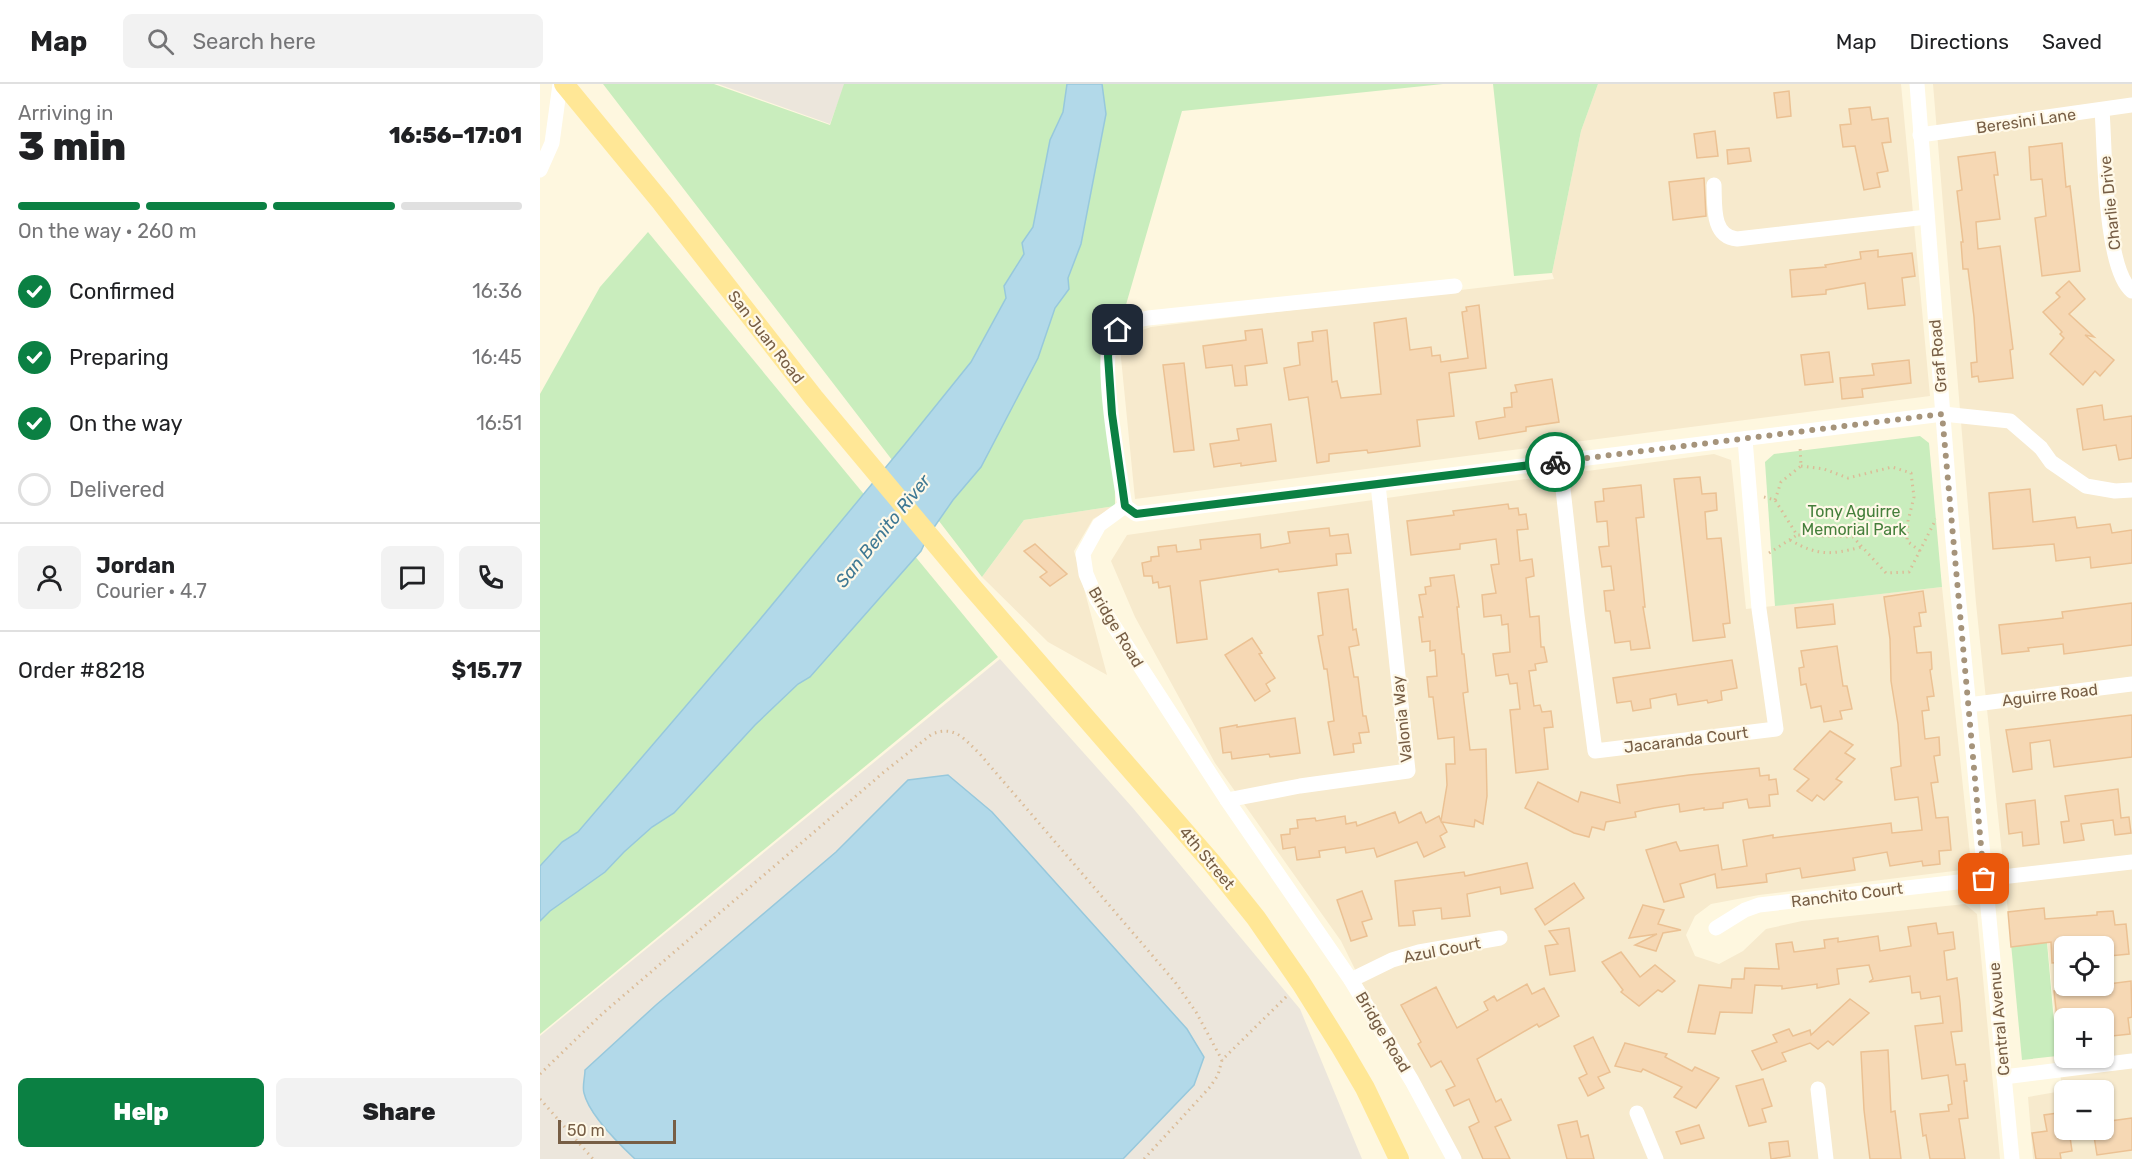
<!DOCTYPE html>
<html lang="en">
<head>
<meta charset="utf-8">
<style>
	body { margin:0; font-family:Rubik,sans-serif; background:#f2f2f2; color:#202124; height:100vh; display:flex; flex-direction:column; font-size:22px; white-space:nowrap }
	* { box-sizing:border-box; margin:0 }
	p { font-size:20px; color:#757577 }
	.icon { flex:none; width:33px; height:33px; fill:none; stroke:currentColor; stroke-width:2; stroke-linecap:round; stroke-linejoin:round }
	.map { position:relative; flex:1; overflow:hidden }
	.side { display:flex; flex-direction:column; background:#fff; width:540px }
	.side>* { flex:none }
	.buttons { position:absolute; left:1514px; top:852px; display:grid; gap:12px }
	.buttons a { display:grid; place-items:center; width:60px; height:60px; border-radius:9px; background:#fff; box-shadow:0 2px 4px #0004; font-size:30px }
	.scale { position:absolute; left:18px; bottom:15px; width:118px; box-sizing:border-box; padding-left:6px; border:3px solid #775e45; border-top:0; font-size:16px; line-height:21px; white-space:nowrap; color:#775e45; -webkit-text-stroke:4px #fff9e8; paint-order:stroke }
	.pin { position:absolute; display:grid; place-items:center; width:51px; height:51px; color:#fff; margin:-26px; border-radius:12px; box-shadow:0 3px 9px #0006 }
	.courier { position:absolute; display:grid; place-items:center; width:60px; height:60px; margin:-30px; border:4px solid #0b8043; border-radius:50%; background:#fff; color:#222; box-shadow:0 2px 8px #0007 }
	.head em { font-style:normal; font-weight:800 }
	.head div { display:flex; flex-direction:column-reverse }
	.head { display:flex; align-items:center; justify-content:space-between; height:102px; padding:0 18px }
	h1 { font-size:39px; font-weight:800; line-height:45px }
	.bar { display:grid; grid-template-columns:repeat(4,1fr); gap:9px 6px; align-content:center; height:72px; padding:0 18px }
	.bar i { height:8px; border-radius:4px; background:#e0e0e0 }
	.bar .current { background:#0b8043 }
	.bar p { grid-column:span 4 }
	.line { display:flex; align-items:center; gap:15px; padding:0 18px; border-top:2px solid #e0e0e0 }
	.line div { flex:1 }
	.round { display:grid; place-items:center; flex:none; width:63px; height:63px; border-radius:9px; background:#f2f2f2 }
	ol { padding:0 18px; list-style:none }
	li { display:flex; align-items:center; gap:18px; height:66px }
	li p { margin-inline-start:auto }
	li .icon { padding:6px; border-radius:50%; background:#0b8043; color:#fff; stroke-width:4 }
	li:last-child { color:#757577 }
	li i { width:33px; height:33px; border:3px solid #e0e0e0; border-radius:50% }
	.primary-button { display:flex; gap:12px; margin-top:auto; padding:12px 18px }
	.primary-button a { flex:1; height:69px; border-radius:9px; background:#0b8043; color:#fff; font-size:24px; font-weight:800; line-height:69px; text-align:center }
	.primary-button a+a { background:#f2f2f2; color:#202124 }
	header { display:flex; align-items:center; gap:36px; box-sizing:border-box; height:84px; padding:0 30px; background:#fff; border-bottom:2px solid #e0e0e0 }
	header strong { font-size:28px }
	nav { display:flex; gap:33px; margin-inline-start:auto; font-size:21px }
	.search { width:420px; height:54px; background:#f2f2f2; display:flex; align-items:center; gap:15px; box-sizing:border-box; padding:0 21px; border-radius:9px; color:#757577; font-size:22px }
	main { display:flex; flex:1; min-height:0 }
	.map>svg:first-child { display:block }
</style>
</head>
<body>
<header>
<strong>Map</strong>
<div class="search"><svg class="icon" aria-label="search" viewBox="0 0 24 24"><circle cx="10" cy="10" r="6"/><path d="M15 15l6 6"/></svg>Search here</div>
<nav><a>Map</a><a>Directions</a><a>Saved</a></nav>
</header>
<main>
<section class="side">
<div class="head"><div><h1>3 min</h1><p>Arriving in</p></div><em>16:56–17:01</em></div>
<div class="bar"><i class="current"></i><i class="current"></i><i class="current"></i><i></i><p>On the way · 260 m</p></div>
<ol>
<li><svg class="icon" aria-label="check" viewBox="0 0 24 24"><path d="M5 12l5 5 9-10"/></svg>Confirmed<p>16:36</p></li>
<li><svg class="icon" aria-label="check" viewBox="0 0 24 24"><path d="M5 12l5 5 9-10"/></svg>Preparing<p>16:45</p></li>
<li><svg class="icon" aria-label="check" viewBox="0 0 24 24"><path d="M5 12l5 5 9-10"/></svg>On the way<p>16:51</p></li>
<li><i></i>Delivered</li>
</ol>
<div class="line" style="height:108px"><a class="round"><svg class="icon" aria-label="person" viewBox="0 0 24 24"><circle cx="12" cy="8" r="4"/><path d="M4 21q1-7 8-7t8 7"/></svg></a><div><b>Jordan</b><p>Courier · 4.7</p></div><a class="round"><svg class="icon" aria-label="chat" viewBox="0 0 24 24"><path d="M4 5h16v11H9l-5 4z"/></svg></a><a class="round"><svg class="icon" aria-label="phone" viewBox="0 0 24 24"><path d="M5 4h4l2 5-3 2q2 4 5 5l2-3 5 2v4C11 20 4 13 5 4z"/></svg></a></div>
<div class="line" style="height:78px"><div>Order #8218</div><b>$15.77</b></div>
<div class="primary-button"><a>Help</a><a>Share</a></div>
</section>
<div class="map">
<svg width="1592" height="1075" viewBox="0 0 1592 1075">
	<rect width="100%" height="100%" fill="#fef7df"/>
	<g fill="#f7eacd" fill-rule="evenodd">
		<polygon points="1058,0 1361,0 1390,312 595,415 581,274 582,253 611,243 1014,195 1012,189 1041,47"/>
		<path d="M1393 0H1592V1075H1493L1488 1013 1522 1007 1504 824 1468 828 1436 519ZM1524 862H1563V902H1524ZM1524 934H1563V974H1524ZM1524 1006H1563V1046H1524Z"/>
		<polygon points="1174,370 1191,376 1206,525 1402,503 1430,770 1422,786 1219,811 1171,820 1155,832 1146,851 1155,872 1179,880 1203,867 1226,845 1262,837 1425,820 1437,830 1460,1075 909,1075 801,857 675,679 595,533 571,477 587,451 882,409"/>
		<polygon points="575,422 553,435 534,467 567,591 508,558 442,493 484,436"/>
	</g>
	<g fill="#ece6dc">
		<polygon points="178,0 305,0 290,40"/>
		<polygon points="460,575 592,723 760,925 822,1075 0,1075 0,952"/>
	</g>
	<g fill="#c9edbd">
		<polygon points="63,0 174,0 290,41 304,0 903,0 642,27 583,231 574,240 575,422 484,436 442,493"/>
		<polygon points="953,0 1058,0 1041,47 1012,189 974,192"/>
		<polygon points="108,148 458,573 0,950 0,310 60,203"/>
		<polygon points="1380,352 1389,359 1402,503 1235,522 1225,378 1234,370"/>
		<polygon points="1504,824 1517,972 1482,976 1468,828"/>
	</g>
	<g fill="#b2d9e9" stroke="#97c8dc" stroke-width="1.5">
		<polygon points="527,0 562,0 566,30 541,160 528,194 529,205 515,224 498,274 441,383 413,416 388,452 381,467 270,593 258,600 215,641 134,729 112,743 84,768 65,788 10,827 0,837 0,782 22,758 38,748 217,539 365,360 431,278 466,214 464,202 484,170 482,159 493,143 510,56 523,28"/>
		<path d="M408 691 452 728 647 945 664 973 654 1001 583 1075H95C79 1060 49 1031 44 1009 42 1003 45 993 45 986L116 921 296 768 368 696Z"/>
	</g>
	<g fill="#f6d8b4" stroke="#ebc193" stroke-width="1.5">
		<polygon points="1249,7 1251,32 1237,34 1234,9"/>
		<polygon points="1330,23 1332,36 1348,34 1351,58 1342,59 1348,87 1337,89 1340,103 1324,106 1315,62 1303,63 1300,41 1311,40 1309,25"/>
		<polygon points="1175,47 1178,72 1157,74 1154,50"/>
		<polygon points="1522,59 1526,103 1530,102 1540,187 1502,192 1495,134 1506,132 1502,95 1491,96 1489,63"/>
		<polygon points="1209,64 1211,77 1188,80 1187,66"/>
		<polygon points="1455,68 1458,91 1454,91 1460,135 1436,138 1438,165 1460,162 1473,265 1470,266 1473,294 1439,298 1438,292 1432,293 1431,279 1437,278 1434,233 1428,185 1423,185 1421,158 1423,158 1417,107 1422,106 1418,73"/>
		<polygon points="1164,94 1166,132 1133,136 1129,98"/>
		<polygon points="1338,166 1338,173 1372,169 1375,192 1362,194 1365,221 1328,225 1325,199 1286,206 1286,210 1252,213 1250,186 1286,183 1285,181 1321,175 1320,168"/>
		<polygon points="1529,197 1545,215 1529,230 1554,253 1545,251 1574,276 1560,292 1555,287 1543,301 1510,270 1524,254 1520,250 1522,248 1503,228 1520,213 1516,209"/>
		<polygon points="939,221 946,284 909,289 914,332 877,336 880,362 828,369 827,366 789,370 789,377 777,379 768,313 749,316 744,284 760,281 758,259 773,257 772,248 787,246 792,298 797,297 801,314 841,310 834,239 866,234 870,266 891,263 892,272 900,271 901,278 928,274 922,228 927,227 926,223"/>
		<polygon points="722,245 727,279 705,282 707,301 695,302 692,281 666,284 663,262 706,256 705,247"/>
		<polygon points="1289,268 1293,298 1265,301 1261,271"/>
		<polygon points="1369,276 1371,299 1322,305 1323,313 1302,315 1300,294 1334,291 1332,280"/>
		<polygon points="644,279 654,366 634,368 623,281"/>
		<polygon points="1012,295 1019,338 986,343 986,347 939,355 936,338 965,333 964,324 972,323 971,309 977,308 975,301"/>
		<polygon points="1562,321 1564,336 1592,332 1592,374 1579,376 1576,361 1543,366 1537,325"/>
		<polygon points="731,340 736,377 701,382 701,379 674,383 670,360 699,356 697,345"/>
		<polygon points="1160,393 1162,410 1176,409 1177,426 1165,428 1167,455 1181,454 1190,539 1183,540 1185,553 1153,557 1134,395"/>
		<polygon points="1101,401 1104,433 1096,434 1105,523 1103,523 1110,564 1091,566 1090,557 1075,559 1070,527 1066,527 1064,507 1074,506 1071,482 1062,483 1059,463 1069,462 1067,437 1057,438 1055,418 1064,417 1063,405"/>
		<polygon points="1490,405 1493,438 1535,433 1537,444 1570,440 1572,449 1592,446 1592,479 1551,484 1550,473 1516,477 1514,460 1453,465 1449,409"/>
		<polygon points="968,420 969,425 978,424 979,431 986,430 988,445 977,446 980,477 992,475 994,492 986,494 990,533 999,532 1001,563 1004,563 1007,578 995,580 996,586 989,587 994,622 1000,621 1002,628 1011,627 1013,643 1004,644 1008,685 976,689 970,626 980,625 977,599 970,600 968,590 956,592 953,570 970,568 968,540 962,541 961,531 944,533 942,511 956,509 951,481 959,480 956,455 920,460 920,465 871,471 867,437 914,431 913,427"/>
		<polygon points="789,444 790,452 808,450 811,469 796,470 797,481 739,488 738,485 660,497 667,555 637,559 630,502 619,504 618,498 613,499 612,492 604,492 602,479 611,477 611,473 619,472 618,463 636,461 637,468 661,465 660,456 720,450 721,464 750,459 748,448"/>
		<polygon points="495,460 527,490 510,502 500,493 507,488 484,467"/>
		<polygon points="914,491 919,523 917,523 922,570 924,570 928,608 923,609 930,666 946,665 947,712 943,740 935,736 934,743 902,738 907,748 900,752 905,763 884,773 877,758 837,773 834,764 806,769 805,763 779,767 780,773 757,776 755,763 743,765 741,751 750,750 750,745 758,744 757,736 775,734 776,737 805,732 806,740 816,738 817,742 855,728 859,739 881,728 886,739 899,732 901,737 907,701 906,680 915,680 914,653 898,655 893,613 889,613 887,593 897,592 895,566 890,567 890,557 882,558 879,533 883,533 879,511 886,510 885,503 891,502 890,494"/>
		<polygon points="808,505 813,546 816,545 819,561 809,563 814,593 818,593 823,632 826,632 829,648 819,649 821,659 813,660 814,668 794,671 788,638 794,637 787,585 784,585 778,552 783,551 778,509"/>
		<polygon points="1383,507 1386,528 1379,529 1381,542 1374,543 1377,569 1391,568 1392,585 1390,586 1394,612 1387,613 1389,626 1382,627 1385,655 1399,653 1400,671 1394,672 1398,698 1391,699 1396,734 1408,733 1411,766 1399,767 1400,780 1383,782 1382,777 1350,782 1347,768 1313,774 1315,786 1262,794 1260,784 1226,790 1227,798 1177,804 1175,790 1140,800 1144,813 1124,818 1106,766 1136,758 1140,767 1178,761 1182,786 1207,782 1203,756 1233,751 1233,754 1351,739 1352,749 1382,746 1378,713 1355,716 1351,684 1361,682 1358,640 1351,597 1350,555 1344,513"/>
		<polygon points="1592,519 1592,561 1524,570 1523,560 1488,564 1489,567 1462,570 1459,541 1523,534 1522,528"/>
		<polygon points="1293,520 1295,540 1257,544 1255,524"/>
		<polygon points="712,554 722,569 719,570 735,594 726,600 730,607 715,617 685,571"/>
		<polygon points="1297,562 1303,602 1307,602 1312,625 1300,627 1302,635 1284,638 1281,622 1271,624 1266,600 1261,601 1259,584 1264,583 1261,567"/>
		<polygon points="1192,576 1197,604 1181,607 1182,616 1168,619 1167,616 1138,621 1136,610 1110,615 1111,624 1093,627 1091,617 1077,619 1073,594"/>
		<polygon points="1592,631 1592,673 1514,683 1510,656 1490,659 1492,685 1473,688 1466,646"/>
		<polygon points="755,634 760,669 730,673 729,670 692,675 691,668 683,669 680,644 697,641 697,643"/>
		<polygon points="1290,647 1313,661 1305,669 1315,675 1296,695 1302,698 1284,716 1277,711 1272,717 1257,707 1269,695 1254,685"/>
		<polygon points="1219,684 1220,692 1229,691 1229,696 1236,695 1238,710 1229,711 1230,722 1209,724 1207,715 1183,719 1183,724 1164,726 1164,724 1140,728 1139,720 1114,724 1095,728 1096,733 1066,738 1064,746 1052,743 1049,753 1034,749 985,724 998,698 1038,718 1041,708 1080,719 1077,701 1149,691"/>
		<polygon points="1578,705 1581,734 1589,733 1591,749 1575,751 1573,736 1541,740 1544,756 1524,759 1521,738 1529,737 1525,712"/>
		<polygon points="1495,716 1499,760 1483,762 1482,748 1469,750 1466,720"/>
		<polygon points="987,779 993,804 961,810 960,803 927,810 930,832 902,835 901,824 873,827 875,841 859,842 855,797 924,788 925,792"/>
		<polygon points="1034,799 1044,814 1005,841 995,825"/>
		<polygon points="822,807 832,835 822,838 827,852 811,857 797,816"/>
		<polygon points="1103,821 1124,826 1118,840 1141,846 1123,849 1116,867 1095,861 1117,850 1089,854"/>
		<polygon points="1504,824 1505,835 1557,831 1557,828 1573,827 1575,841 1586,840 1589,870 1569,872 1568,862 1524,862 1524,878 1512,879 1511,858 1471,863 1468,828"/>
		<polygon points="1396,839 1398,850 1413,848 1415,865 1404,867 1407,896 1417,894 1420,919 1422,947 1411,948 1416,981 1425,980 1427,997 1424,997 1428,1034 1419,1035 1425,1075 1390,1075 1386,1051 1383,1052 1380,1030 1409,1027 1408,1021 1412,1020 1408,991 1382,995 1375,942 1403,939 1400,912 1381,915 1380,908 1372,909 1370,892 1329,898 1333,895 1329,881 1297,885 1299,900 1277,904 1277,900 1242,905 1242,902 1215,901 1212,929 1180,928 1175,950 1148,948 1159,901 1191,904 1192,895 1204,895 1205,884 1239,885 1236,860 1252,858 1254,868 1285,864 1284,856 1298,854 1298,858 1338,852 1340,867 1371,862 1368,843"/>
		<polygon points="1029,844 1035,887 1010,891 1005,862 1018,860 1009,847"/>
		<polygon points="1081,868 1100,893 1115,881 1135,897 1122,908 1118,906 1099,922 1081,908 1083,906 1062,878"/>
		<polygon points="1591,897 1592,933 1588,934 1590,950 1572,952 1571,940 1563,941 1563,934 1517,934 1514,907"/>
		<polygon points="987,900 992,910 1004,904 1019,932 999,943 997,940 937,975 956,1018 961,1015 971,1036 955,1043 970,1075 943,1075 929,1043 939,1038 929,1015 914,1022 906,1006 915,1002 901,977 891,983 878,960 881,958 861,921 896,903 917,944 948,926 944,918 954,912 957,917"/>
		<polygon points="1310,915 1329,929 1293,961 1288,957 1278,965 1270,959 1242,969 1246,977 1222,986 1212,967 1237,958 1233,951 1249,945 1253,952 1270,946 1271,951"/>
		<polygon points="1053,953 1070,988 1058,993 1064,1004 1048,1012 1039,994 1047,990 1034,962"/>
		<polygon points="1085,959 1127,970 1125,973 1152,987 1155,983 1179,994 1156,1024 1134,1013 1142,1003 1103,985 1101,988 1075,982"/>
		<polygon points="1348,966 1351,1028 1355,1027 1361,1075 1330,1075 1324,1026 1321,968"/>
		<polygon points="1223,995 1232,1022 1222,1025 1226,1038 1209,1042 1196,1002"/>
		<polygon points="1524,1028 1524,1046 1529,1046 1532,1067 1520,1069 1521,1075 1496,1075 1492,1049 1507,1047 1504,1031"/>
		<polygon points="1592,1034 1592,1066 1557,1071 1553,1046 1563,1046 1563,1038"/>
		<polygon points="1037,1037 1041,1053 1048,1051 1054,1075 1027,1075 1018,1041"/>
		<polygon points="1159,1041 1164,1054 1141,1060 1136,1048"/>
		<polygon points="1248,1057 1250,1072 1231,1075 1229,1059"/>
	</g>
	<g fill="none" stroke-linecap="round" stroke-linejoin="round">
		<g stroke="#dbbc98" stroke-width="3" stroke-dasharray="1.5 4.5" stroke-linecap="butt">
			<polyline points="1261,382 1284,385 1308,394 1352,383 1371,389 1374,413 1368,437 1367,457 1380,467"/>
			<polyline points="1224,413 1235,416 1257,451 1313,453 1346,489 1369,488 1396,435"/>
			<polyline points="1235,416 1241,398 1261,382 1260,362"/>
			<path d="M1250 456C1278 472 1291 471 1321 463"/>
			<polyline points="1229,469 1257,451"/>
			<path d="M0 990 62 930 344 688 392 650C415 641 424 655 439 669L635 898 656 928 682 976"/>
			<polyline points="0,1015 53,1075"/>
			<polyline points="604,1075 670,1003 678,991 682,976 748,911"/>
		</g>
		<g stroke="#fff" stroke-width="15">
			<polyline points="1377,0 1412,447 1472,1075"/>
			<path d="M1562 26C1565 64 1564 185 1592 207"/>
			<polyline points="1380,51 1592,21"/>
			<polyline points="0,86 12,59 20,0"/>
			<path d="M1174 101C1175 120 1171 153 1197 155L1387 133"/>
			<polyline points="1020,378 1037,531 1055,667 1236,645 1219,525 1205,355"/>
			<polyline points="585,422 596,430 1403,330 1470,337 1501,364 1511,378 1546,402 1575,407 1592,406"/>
			<polyline points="585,422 559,441 543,470 546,490 557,516 687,716 811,896 872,997 914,1075"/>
			<path d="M585 422C580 392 560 280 571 257 578 242 593 237 608 234L915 202"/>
			<polyline points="1428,621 1592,600"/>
			<polyline points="687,716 760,702 868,687 838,400"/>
			<polyline points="1176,844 1205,826 1219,821 1592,778"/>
			<polyline points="811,896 852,876 879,868 960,854"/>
			<polyline points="1464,993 1592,977"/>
			<polyline points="1278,1005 1286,1075"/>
			<polyline points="1097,1029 1116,1075"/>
		</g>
		<polyline stroke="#ffe796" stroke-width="20" points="24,0 122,119 274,314 432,503 672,779 716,834 761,899 801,963 825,1004 859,1075"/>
	</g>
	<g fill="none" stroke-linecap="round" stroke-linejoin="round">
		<polyline stroke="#a6947b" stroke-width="6" stroke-dasharray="0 10.8" points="1015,378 1402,330 1444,795"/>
		<polyline stroke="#0b8043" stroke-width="8" points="578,246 571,255 568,272 572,330 585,422 596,430 1015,378"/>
	</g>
	<g text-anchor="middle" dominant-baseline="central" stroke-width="4.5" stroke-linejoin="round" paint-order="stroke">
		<g font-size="16" fill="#775e45" stroke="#fff9e8">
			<text transform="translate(1486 37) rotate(-8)">Beresini Lane</text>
			<text transform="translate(1570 119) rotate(-96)">Charlie Drive</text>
			<text transform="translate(226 253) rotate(52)">San Juan Road</text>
			<text transform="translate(1398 272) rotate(-95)">Graf Road</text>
			<text transform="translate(576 543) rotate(59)">Bridge Road</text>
			<text transform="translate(1510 611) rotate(-7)">Aguirre Road</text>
			<text transform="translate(862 635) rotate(-96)">Valonia Way</text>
			<text transform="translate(1146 656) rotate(-7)">Jacaranda Court</text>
			<text transform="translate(667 774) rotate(50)">4th Street</text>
			<text transform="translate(1307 811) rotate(-7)">Ranchito Court</text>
			<text transform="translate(902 866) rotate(-11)">Azul Court</text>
			<text transform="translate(1459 935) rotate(-95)">Central Avenue</text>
			<text transform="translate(843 948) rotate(59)">Bridge Road</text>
		</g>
		<g font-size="16" fill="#457f3b" stroke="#fff9e8">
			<text x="1314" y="427">Tony Aguirre<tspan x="1314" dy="18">Memorial Park</tspan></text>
		</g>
		<g font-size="18" font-style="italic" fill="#3f7994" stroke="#fff9e8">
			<text transform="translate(343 447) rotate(-51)">San Benito River</text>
		</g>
	</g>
</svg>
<div class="buttons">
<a><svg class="icon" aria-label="locate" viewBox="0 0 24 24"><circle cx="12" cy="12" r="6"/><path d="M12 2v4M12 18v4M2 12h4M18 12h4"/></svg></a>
<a>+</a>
<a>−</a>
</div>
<div class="scale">50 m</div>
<div class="pin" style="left:1444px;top:795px;background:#ea580c"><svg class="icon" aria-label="bag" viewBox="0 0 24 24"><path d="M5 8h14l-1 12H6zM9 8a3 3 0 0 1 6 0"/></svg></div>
<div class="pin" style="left:578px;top:246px;background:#1f2937"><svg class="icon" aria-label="home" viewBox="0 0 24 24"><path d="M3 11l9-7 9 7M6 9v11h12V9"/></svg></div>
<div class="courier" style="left:1015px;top:378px"><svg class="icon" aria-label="bike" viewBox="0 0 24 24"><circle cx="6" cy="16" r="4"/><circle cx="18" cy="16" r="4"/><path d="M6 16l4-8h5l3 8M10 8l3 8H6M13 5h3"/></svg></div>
</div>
</main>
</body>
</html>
